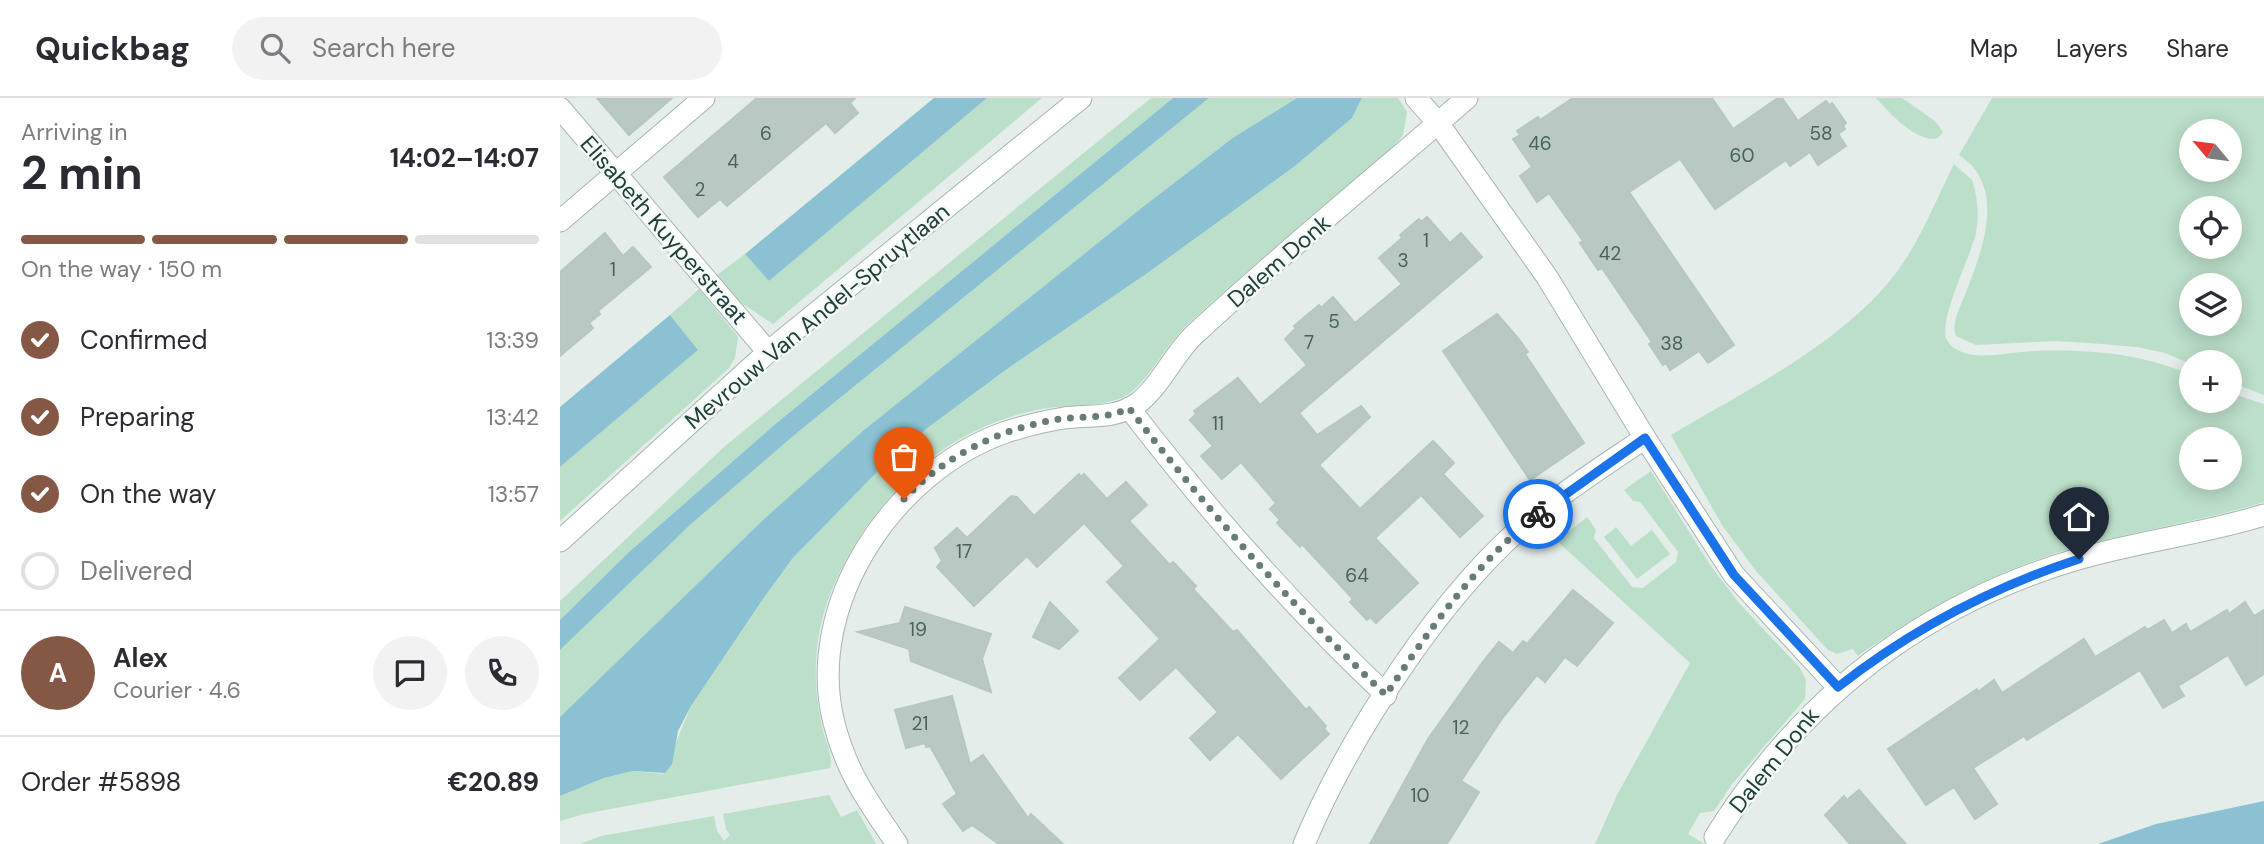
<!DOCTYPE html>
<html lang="en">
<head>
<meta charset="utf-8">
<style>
	body { margin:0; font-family:"DM Sans",sans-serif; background:#f2f2f3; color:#2b2b33; height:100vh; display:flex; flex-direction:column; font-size:26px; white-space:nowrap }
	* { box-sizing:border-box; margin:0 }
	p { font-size:23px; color:#7c7c81 }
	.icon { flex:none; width:38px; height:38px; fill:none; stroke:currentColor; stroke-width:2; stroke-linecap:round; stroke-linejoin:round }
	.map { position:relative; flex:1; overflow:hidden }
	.details { display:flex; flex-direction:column; background:#fff; width:560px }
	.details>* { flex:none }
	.needle { width:46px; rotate:299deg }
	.buttons { position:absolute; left:1619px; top:21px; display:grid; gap:14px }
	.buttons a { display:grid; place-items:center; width:63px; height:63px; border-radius:50%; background:#fff; box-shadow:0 4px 18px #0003; font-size:35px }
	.pin { position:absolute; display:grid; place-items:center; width:60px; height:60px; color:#fff; margin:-72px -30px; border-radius:50% 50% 50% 0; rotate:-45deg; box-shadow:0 0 7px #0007 }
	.pin .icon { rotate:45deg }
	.courier { position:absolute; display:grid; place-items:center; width:70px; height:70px; margin:-35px; border:5px solid #1a73e8; border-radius:50%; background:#fff; color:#222; box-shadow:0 2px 9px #0007 }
	.headline em { font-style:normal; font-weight:700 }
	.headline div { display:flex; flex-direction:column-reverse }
	.headline { display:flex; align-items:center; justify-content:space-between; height:119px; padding:0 21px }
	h1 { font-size:46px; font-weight:700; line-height:52px }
	.bar { display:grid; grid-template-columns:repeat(4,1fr); gap:10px 7px; align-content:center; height:84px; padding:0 21px }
	.bar i { height:9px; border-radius:5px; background:#e1e1e2 }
	.bar .selected { background:#855845 }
	.bar p { grid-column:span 4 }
	.line { display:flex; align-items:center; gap:18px; padding:0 21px; border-top:2px solid #e1e1e2 }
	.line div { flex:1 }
	.round { display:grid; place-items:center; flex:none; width:74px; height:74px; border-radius:37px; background:#f2f2f3 }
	ol { padding:0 21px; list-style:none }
	li { display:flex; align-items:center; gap:21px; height:77px }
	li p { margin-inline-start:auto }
	li .icon { padding:7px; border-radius:50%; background:#855845; color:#fff; stroke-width:4 }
	li:last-child { color:#7c7c81 }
	li i { width:38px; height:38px; border:4px solid #e1e1e2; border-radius:50% }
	header { display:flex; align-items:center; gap:42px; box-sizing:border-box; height:98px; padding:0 35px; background:#fff; border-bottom:2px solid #e1e1e2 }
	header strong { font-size:33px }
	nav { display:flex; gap:38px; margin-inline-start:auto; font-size:24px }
	.search { width:490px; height:63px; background:#f2f2f3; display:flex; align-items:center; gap:18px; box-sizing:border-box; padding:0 24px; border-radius:38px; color:#7c7c81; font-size:26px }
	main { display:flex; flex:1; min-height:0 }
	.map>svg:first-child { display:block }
</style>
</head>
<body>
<header>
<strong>Quickbag</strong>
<div class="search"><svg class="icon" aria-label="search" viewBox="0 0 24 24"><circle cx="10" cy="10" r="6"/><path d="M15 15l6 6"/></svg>Search here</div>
<nav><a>Map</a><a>Layers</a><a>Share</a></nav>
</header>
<main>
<section class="details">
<div class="headline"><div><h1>2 min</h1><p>Arriving in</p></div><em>14:02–14:07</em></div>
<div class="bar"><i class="selected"></i><i class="selected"></i><i class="selected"></i><i></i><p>On the way · 150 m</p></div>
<ol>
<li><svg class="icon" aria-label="check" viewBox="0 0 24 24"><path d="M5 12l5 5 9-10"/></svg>Confirmed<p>13:39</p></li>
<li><svg class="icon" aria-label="check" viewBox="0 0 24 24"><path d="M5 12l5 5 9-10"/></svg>Preparing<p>13:42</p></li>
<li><svg class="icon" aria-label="check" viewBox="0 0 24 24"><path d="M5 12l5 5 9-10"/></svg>On the way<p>13:57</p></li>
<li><i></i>Delivered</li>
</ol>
<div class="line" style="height:126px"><b class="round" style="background:#855845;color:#fff">A</b><div><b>Alex</b><p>Courier · 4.6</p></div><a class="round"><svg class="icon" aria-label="chat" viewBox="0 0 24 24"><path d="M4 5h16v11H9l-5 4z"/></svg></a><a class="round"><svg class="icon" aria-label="phone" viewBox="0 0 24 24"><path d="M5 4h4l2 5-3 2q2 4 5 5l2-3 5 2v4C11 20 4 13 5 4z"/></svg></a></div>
<div class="line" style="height:91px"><div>Order #5898</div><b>€20.89</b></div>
</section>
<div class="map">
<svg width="1704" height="746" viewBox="0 0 1704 746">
	<rect width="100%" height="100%" fill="#e4edea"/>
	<g fill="#bcdfc9" fill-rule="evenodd">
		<polygon points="427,0 482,0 213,226 180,204 157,177 185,156 209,183"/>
		<polygon points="591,0 613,0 213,328 69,454 0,522 0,503 165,348"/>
		<polygon points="649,0 737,0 674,39 584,108 304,332 204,421 0,619 0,552 130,427 232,339"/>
		<path d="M802 0H838L847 14 843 37C824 60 798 78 776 97 726 140 676 182 628 226 607 245 590 280 570 295 548 311 508 306 482 311 383 328 308 404 271 494 254 535 252 582 261 624 263 639 274 656 270 670L24 716 0 723V698L44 680 73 673 103 676 131 608 203 501 232 461 317 374 366 331 447 271 589 174 735 68 792 20Z"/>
		<path d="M1316 0H1342L1375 23 1383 34 1378 40C1357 46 1329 14 1316 0Z"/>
		<path d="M1432 0H1704V297L1670 284V264L1631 266 1605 255 1577 249 1529 245 1496 243 1416 247 1396 238C1391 225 1400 209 1405 197 1422 153 1448 89 1399 57ZM1631 33H1670V72H1631ZM1631 110H1670V149H1631ZM1631 187H1670V226H1631Z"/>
		<path d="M1394 66 1412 82C1418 99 1419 118 1416 135 1411 158 1377 224 1387 242 1391 251 1405 256 1414 257 1433 259 1454 254 1473 253 1527 251 1581 255 1631 277V303H1670V295L1704 306V404C1642 423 1579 432 1517 449 1437 471 1365 510 1298 558L1293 551 1277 556 1268 552 1196 473 1162 427 1111 337C1185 293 1283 245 1336 175 1360 143 1376 102 1394 66ZM1631 341H1670V380H1631Z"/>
		<polygon points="139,191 178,239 175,260 169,270 0,423 0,369 138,252 110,217"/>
		<polygon points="1091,373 1150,467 1179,505 1240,570 1246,582 1245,601 1172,686 1154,713 1140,715 1128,736 1145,746 1035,746 1057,697 1130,565 997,443 1027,419 1036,432 1034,440 1072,489 1083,490 1116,464 1118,454 1080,404 1073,403 1064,392"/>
		<polygon points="1056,429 1071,448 1092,432 1110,456 1077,481 1044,439"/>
		<polygon points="269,697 281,719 297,712 316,746 20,746 41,738 154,718 157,733 164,743 170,737 166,731 163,716"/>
	</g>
	<g fill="#8bc1d3">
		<polygon points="374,0 427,0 209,183 185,156"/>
		<polygon points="613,0 649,0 232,339 130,427 0,552 0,522 69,454 213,328"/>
		<polygon points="737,0 802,0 792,20 735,68 589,174 447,271 366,331 317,374 232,461 203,501 131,608 118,633 112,666 105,675 73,673 44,680 0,698 0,619 204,421 304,332 584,108 674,39"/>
		<polygon points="110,217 138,252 0,369 0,309"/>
		<polygon points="1704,703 1704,746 1538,746 1596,726"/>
	</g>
	<g fill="#b9c8c3" stroke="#b6c7c2" stroke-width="2">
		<polygon points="37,0 112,0 69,37"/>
		<polygon points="197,0 295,0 290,5 298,15 275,35 266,25 167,108 160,101 138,119 104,79"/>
		<polygon points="1013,0 1152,0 1173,31 1218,0 1222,0 1238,23 1266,3 1269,7 1272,5 1286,25 1283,28 1285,31 1278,36 1286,48 1258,67 1250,54 1230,68 1226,62 1155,111 1120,61 1069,94 1174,247 1148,265 1139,253 1110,272 1106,265 1103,267 1089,246 1092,244 1042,170 1038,172 1020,145 1023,143 989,95 977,104 960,78 972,69 953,41 960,37 957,33 978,19 980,22"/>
		<polygon points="867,119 890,145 901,135 922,159 739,315 757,337 801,308 810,319 759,367 800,411 873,343 894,365 883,376 923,418 900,439 861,397 815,440 858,485 816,525 810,519 807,522 790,504 793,501 742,446 740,449 717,425 720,422 710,411 716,405 681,364 662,381 641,358 653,348 630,322 636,316 634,313 678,280 700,307 747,267 725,241 736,230 734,228 759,207 761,210 773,199 795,225 842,186 819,160 842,140 840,137 859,121 861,124"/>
		<polygon points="45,135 63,158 73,149 91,169 38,213 40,216 29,225 33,230 0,258 0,174"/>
		<polygon points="937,216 958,240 968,254 965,256 1024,345 970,382 883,253"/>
		<polygon points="519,376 521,379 524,376 547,401 566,384 587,407 569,423 610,467 613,464 636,488 633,491 673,534 677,532 746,612 749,609 766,628 764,631 769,636 721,681 678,636 650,662 630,640 658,614 616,569 580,602 559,580 600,541 547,484 564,468 524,425 477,469 467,458 414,508 377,469 382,463 375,450 397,430 407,440 451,398 457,399 474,418"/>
		<polygon points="1013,492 1053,525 1017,568 1005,559 985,584 977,577 941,622 901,683 919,694 887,746 810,746 868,641 922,565 939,544 953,555 963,543 967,546"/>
		<polygon points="490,504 518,533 499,551 473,539"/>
		<polygon points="1685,504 1694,518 1704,512 1704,576 1686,587 1668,557 1618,588 1624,598 1603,610 1580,572 1467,642 1464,638 1413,670 1437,706 1415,721 1394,689 1366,707 1328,651 1417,591 1418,594 1434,582 1442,595 1524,541 1535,559 1585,529 1587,532 1604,522 1612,535 1626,526 1630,534 1667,512 1669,516"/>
		<polygon points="345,509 431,536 422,561 431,594 351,563 349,551 298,534 340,525"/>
		<polygon points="392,598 410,666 423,657 468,720 471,716 503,746 439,746 412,727 403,733 383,706 397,696 370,648 366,649 365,645 346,650 335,612"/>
		<polygon points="1299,692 1335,734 1346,746 1290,746 1265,717 1284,698 1287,702"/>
	</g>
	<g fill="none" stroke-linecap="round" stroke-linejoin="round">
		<g stroke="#a6b5b2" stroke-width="23">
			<g id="minor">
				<polyline points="856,0 878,25 987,179 1085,340 1174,477 1278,589"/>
				<polyline points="0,10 208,254"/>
				<polyline points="0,123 144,0"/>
				<path d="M569 310C648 413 732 508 826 597"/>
				<polyline points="0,443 208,254 521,0"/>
				<path d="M1155 739C1241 601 1360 507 1518 461 1579 443 1643 436 1704 417"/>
				<path d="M337 746C308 703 287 676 274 625 244 506 334 373 446 334 465 328 485 323 504 320 529 317 557 321 578 305 601 287 613 257 634 237 722 155 816 79 907 0"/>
				<path d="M744 746C790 637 883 492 976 417 1010 389 1048 365 1085 340"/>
			</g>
		</g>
		<use href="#minor" stroke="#fff" stroke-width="21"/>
	</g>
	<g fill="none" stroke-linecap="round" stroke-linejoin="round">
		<path stroke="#677c78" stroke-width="7" stroke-dasharray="0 12.6" d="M344 401C386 357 441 330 500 321 523 318 549 321 569 310 648 413 732 508 826 597 868 533 917 464 978 416"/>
		<path stroke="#1a73e8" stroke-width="9" d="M978 416 1085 340 1174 477 1278 589C1352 531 1430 490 1519 461"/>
	</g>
	<g text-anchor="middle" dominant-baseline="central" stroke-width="5" stroke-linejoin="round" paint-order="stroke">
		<g font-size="19" fill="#48615c">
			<text x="206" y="35">6</text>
			<text x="1261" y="35">58</text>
			<text x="980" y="45">46</text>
			<text x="1182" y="57">60</text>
			<text x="173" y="63">4</text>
			<text x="140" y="91">2</text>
			<text x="866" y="142">1</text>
			<text x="1050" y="155">42</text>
			<text x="843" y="162">3</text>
			<text x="53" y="171">1</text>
			<text x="774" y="223">5</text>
			<text x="749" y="244">7</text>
			<text x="1112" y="245">38</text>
			<text x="658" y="325">11</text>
			<text x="404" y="453">17</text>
			<text x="797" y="477">64</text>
			<text x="358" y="531">19</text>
			<text x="360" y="625">21</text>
			<text x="901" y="629">12</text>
			<text x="860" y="697">10</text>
		</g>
		<g font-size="23" fill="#233f3a" stroke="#f4faf7">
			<text transform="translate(104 132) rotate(49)">Elisabeth Kuyperstraat</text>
			<text transform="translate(719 163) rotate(-41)">Dalem Donk</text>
			<text transform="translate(257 218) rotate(-40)">Mevrouw Van Andel-Spruytlaan</text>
			<text transform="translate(1214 662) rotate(-51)">Dalem Donk</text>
		</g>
	</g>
</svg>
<div class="buttons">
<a><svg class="needle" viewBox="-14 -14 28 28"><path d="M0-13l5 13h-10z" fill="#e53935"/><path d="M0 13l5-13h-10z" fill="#7c7c81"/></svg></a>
<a><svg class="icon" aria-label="locate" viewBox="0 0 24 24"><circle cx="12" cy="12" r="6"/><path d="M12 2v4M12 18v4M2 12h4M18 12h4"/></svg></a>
<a><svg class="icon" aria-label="layers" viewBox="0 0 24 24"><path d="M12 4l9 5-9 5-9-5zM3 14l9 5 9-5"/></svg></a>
<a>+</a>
<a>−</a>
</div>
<div class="pin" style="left:344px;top:401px;background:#ea580c"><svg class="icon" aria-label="bag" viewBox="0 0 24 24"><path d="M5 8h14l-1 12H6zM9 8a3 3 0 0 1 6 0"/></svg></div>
<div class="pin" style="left:1519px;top:461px;background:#1f2937"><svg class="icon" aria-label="home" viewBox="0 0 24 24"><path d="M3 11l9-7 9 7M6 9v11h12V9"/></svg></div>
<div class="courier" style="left:978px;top:416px"><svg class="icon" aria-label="bike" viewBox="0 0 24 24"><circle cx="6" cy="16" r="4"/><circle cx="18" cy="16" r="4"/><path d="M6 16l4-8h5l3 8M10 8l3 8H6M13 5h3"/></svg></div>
</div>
</main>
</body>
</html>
